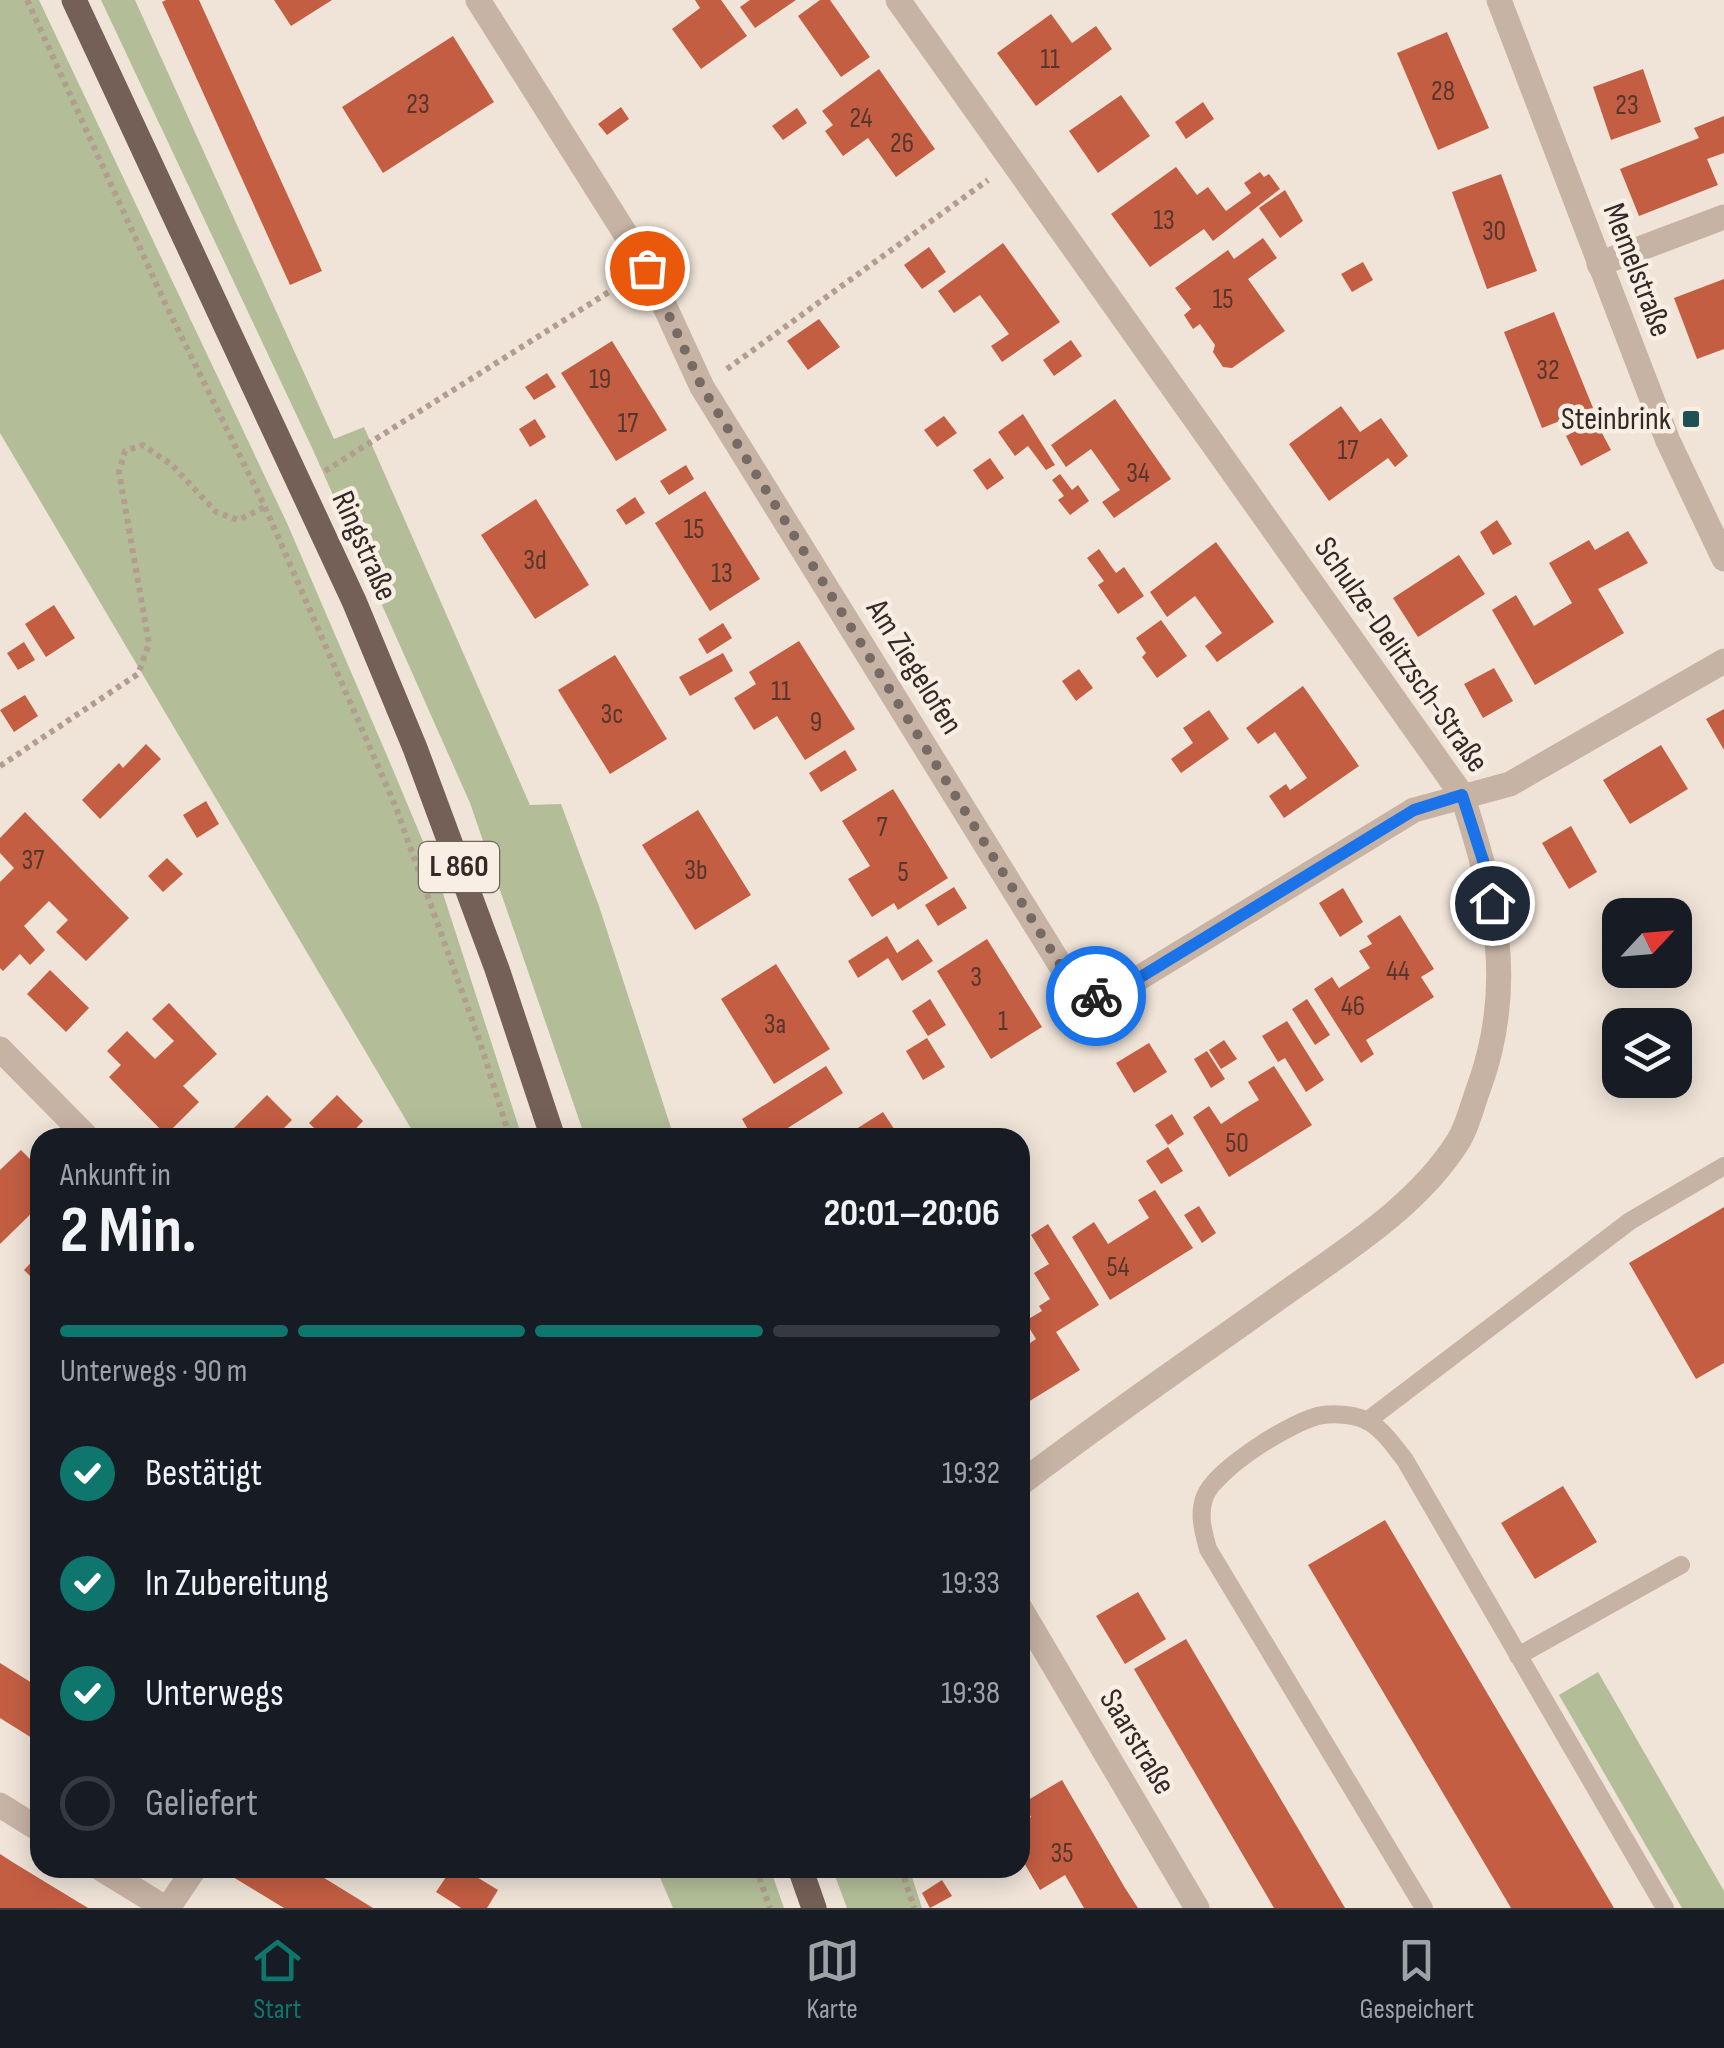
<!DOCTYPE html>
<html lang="de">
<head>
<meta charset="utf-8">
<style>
	body { margin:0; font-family:"Sofia Sans Condensed",sans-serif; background:#242831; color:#f1f3f6; height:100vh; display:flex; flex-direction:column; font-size:38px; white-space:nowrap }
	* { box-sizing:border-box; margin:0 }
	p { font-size:32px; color:#9ea1a6 }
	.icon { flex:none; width:55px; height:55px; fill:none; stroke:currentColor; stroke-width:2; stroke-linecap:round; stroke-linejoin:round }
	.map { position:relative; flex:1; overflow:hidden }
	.side { position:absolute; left:30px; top:1128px; width:1000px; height:750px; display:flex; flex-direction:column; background:#171b24; border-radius:30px; box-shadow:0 5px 25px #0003 }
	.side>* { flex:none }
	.needle { width:65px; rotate:64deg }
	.controls { position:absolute; left:1602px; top:898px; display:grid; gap:20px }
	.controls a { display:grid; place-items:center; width:90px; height:90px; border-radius:20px; background:#171b24; box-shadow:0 5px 25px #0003; font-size:50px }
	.pin { position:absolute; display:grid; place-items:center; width:85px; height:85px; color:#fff; margin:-42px; border:5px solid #fff; border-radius:50%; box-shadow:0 2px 10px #0007 }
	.courier { position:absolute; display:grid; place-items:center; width:100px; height:100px; margin:-50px; border:8px solid #1a73e8; border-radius:50%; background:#fff; color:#222; box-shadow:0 2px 12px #0007 }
	.head em { font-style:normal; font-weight:700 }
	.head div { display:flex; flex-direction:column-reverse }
	.head { display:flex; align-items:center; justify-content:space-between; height:170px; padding:0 30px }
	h1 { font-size:65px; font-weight:700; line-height:75px }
	.bar { display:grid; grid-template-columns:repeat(4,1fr); gap:15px 10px; align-content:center; height:120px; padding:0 30px }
	.bar i { height:12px; border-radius:8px; background:#363941 }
	.bar .current { background:#0f766e }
	.bar p { grid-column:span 4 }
	ol { padding:0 30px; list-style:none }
	li { display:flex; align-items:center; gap:30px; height:110px }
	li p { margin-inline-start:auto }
	li .icon { padding:10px; border-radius:50%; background:#0f766e; color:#fff; stroke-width:4 }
	li:last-child { color:#9ea1a6 }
	li i { width:55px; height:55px; border:5px solid #363941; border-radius:50% }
	.menu { display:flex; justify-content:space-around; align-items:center; height:140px; border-top:2px solid #363941; background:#171b24; font-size:28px; color:#9ea1a6 }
	.menu a { display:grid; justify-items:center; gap:5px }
	.menu .current { color:#0f766e }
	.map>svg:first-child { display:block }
</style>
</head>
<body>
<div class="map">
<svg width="1724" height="1908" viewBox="0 0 1724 1908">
	<rect width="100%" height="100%" fill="#f0e4d8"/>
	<g fill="#b3be99">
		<polygon points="0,0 39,0 287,523 391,765 437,875 522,1137 416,1137 0,433"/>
		<polygon points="101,0 135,0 334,439 364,427 530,805 561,804 599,906 674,1137 585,1137 470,803 313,450"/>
		<polygon points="1598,1672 1724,1891 1724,1908 1682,1908 1559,1695"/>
		<polygon points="656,1868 770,1868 784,1908 673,1908"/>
		<polygon points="832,1868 909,1868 922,1908 847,1908"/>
	</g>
	<g fill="#c35e43">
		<polygon points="166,0 199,0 322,271 290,285 162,2"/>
		<polygon points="274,0 332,0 291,26"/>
		<polygon points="695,0 721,0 747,36 701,69 672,29 700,8"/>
		<polygon points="750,0 796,0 755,28 740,7"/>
		<polygon points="820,0 830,0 870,57 841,77 798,16"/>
		<polygon points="1051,14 1072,43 1096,26 1112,49 1036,106 997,53"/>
		<polygon points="1447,32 1489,128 1438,150 1397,53"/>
		<polygon points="453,36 494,102 383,173 342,107"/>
		<polygon points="879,69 935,149 896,177 868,138 843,156 825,131 833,125 822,111"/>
		<polygon points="1643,69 1661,122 1611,140 1593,87"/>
		<polygon points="1121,95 1150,136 1098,173 1069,131"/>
		<polygon points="1203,102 1214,119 1186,139 1175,122"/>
		<polygon points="621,107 629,119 607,135 598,124"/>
		<polygon points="797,108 807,123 783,140 772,126"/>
		<polygon points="1724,116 1724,153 1707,159 1718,185 1639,216 1620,169 1699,138 1694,128"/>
		<polygon points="1176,167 1197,195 1208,187 1226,211 1251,193 1244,183 1260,172 1264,177 1269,174 1280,189 1213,241 1204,229 1150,267 1111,214"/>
		<polygon points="1501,174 1537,271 1487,289 1452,192"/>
		<polygon points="1285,190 1303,221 1280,238 1259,208"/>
		<polygon points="1263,238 1277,258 1248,279 1285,331 1232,368 1223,367 1213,352 1215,345 1200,324 1193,329 1184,315 1191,309 1175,288 1228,250 1234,259"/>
		<polygon points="1003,243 1060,322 1002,362 991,346 1009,334 980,295 954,313 938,291"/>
		<polygon points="929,247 946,272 922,289 904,265"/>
		<polygon points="1363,262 1373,280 1352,292 1341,274"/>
		<polygon points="1724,279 1724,349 1697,359 1674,298"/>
		<polygon points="1554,312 1593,408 1542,428 1504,332"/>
		<polygon points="819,319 840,347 808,370 787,341"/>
		<polygon points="1071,340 1082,356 1054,376 1043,360"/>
		<polygon points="612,341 667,430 616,461 561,373"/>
		<polygon points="547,373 556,387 534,400 525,387"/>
		<polygon points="1115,399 1171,479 1114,518 1102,502 1120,490 1091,449 1066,467 1051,445"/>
		<polygon points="1341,406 1360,432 1381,418 1408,456 1395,467 1388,458 1329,501 1289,444"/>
		<polygon points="1023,414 1055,465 1046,470 1028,446 1015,456 998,432"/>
		<polygon points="944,416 957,433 937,447 924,430"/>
		<polygon points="535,419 546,437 530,447 519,429"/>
		<polygon points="1595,420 1611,450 1581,466 1566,436"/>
		<polygon points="990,458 1004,478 987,490 973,470"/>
		<polygon points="686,465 694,479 669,495 660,481"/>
		<polygon points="1060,474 1072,490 1078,485 1089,501 1070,515 1058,500 1064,496 1052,480"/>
		<polygon points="705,491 760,579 710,611 655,523"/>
		<polygon points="635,497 645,513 626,525 616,510"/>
		<polygon points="536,499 589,585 535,619 481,535"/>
		<polygon points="1497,520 1512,544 1493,555 1480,532"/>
		<polygon points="1628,531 1648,563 1598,589 1624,633 1535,685 1492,610 1516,595 1534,626 1572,603 1549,563 1589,540 1595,550"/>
		<polygon points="1216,542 1274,622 1217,662 1205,646 1222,633 1195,596 1167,617 1150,592"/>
		<polygon points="1099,549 1116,573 1124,567 1144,596 1118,614 1098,585 1104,581 1087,558"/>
		<polygon points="1459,555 1485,594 1418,637 1393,598"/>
		<polygon points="54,605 75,638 46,657 25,624"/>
		<polygon points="1161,620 1187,656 1157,678 1142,657 1146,653 1136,638"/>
		<polygon points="723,623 732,638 707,654 698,639"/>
		<polygon points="799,641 855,729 805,760 777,716 754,730 734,698 756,684 749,672"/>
		<polygon points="24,642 35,660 18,670 7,653"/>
		<polygon points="723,653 733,671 690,696 679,677"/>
		<polygon points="615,655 667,739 610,774 558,690"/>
		<polygon points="1494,668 1513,701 1483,718 1464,684"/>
		<polygon points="1079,669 1093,688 1076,701 1062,681"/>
		<polygon points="1303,686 1359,766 1284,818 1269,796 1286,784 1290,790 1307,778 1275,732 1258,744 1246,728"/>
		<polygon points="25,695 38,716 14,732 0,710"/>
		<polygon points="1724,709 1724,750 1706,719"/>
		<polygon points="1209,710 1229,739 1181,773 1171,759 1193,743 1183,728"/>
		<polygon points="146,744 161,759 100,819 82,800 119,763 123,768"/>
		<polygon points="1661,745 1688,789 1630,824 1603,780"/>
		<polygon points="845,750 857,770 821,792 809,773"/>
		<polygon points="893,789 948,878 898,910 894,903 872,917 848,879 870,866 842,821"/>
		<polygon points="206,801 219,824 197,838 183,815"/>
		<polygon points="698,810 751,895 695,930 642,845"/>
		<polygon points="25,812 129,918 86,961 56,932 68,920 49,901 24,926 45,950 30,965 20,954 3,971 0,968 0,882 14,868 0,853 0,838"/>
		<polygon points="1571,826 1597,872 1569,889 1542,843"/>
		<polygon points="167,858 183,874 163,892 148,876"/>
		<polygon points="954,887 967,908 938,926 925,905"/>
		<polygon points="1343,888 1363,922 1340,937 1319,903"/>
		<polygon points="1400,915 1434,969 1421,977 1434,997 1366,1040 1374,1054 1361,1063 1314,989 1332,977 1339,988 1370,968 1359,951 1372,944 1367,936"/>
		<polygon points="887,936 897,953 918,939 933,961 902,981 888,958 858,978 848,961"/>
		<polygon points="987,939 1042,1027 991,1059 937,971"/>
		<polygon points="776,964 830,1049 774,1084 721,999"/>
		<polygon points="50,970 89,1008 66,1032 27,994"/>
		<polygon points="930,999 946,1025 928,1036 912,1011"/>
		<polygon points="1307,999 1330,1035 1315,1045 1292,1009"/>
		<polygon points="169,1003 217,1054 183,1086 199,1102 166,1135 109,1077 121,1065 107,1051 127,1031 155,1059 174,1041 152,1019"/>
		<polygon points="1287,1021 1324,1080 1306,1092 1285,1058 1278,1062 1262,1036"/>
		<polygon points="927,1038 945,1067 923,1080 906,1051"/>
		<polygon points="1224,1040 1237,1059 1221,1069 1209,1050"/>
		<polygon points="1149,1043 1167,1072 1134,1093 1116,1063"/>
		<polygon points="1207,1051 1225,1079 1211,1088 1194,1059"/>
		<polygon points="826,1066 843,1093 772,1138 753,1138 742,1119"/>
		<polygon points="1274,1066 1312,1125 1229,1177 1193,1117 1209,1106 1221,1124 1244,1109 1259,1100 1248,1082"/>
		<polygon points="267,1095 292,1120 274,1138 224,1138"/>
		<polygon points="337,1095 363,1121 347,1138 324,1138 309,1123"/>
		<polygon points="883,1112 900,1138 842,1138"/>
		<polygon points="1172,1114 1184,1134 1168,1145 1155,1125"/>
		<polygon points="1168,1147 1183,1171 1161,1184 1146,1161"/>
		<polygon points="21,1150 40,1169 40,1205 0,1244 0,1170"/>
		<polygon points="1155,1190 1193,1248 1110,1300 1072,1237 1094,1222 1108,1244 1149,1218 1138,1200"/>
		<polygon points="1199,1206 1216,1233 1202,1243 1184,1215"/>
		<polygon points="1724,1207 1724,1363 1696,1379 1629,1263"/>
		<polygon points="1048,1224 1099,1305 1056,1332 1080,1370 1020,1407 1020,1350 1036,1339 1025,1321 1042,1311 1039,1306 1050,1299 1034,1273 1049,1264 1031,1235"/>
		<polygon points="40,1253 40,1286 24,1270"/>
		<polygon points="1563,1486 1597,1542 1535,1579 1501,1523"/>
		<polygon points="1385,1520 1614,1908 1511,1908 1308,1565"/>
		<polygon points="1138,1592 1166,1639 1125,1664 1096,1616"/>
		<polygon points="1186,1639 1345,1908 1274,1908 1134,1669"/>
		<polygon points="0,1663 40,1688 40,1743 0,1718"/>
		<polygon points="1062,1780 1125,1888 1138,1908 1084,1908 1065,1875 1040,1890 1020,1856 1024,1851 1020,1844 1020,1824 1031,1817 1023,1803"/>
		<polygon points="0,1854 14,1863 88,1908 0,1908"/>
		<polygon points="239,1868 308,1868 373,1908 284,1908 233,1877"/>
		<polygon points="452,1868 462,1868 498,1890 487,1908 461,1908 436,1892"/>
		<polygon points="942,1880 952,1896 930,1908 922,1893"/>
	</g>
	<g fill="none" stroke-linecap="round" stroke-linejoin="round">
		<g stroke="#b39d8f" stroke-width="6" stroke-dasharray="5 5" stroke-linecap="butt">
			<polyline points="27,0 165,303 265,507 395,805 479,1039 510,1138"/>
			<polyline points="727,369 988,180"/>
			<polyline points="325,471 623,283"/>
			<polyline points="0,766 138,674 149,644 119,472 125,451 143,445 172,465 216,512 238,520 267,506"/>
			<polyline points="756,1868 770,1908"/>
			<polyline points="901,1868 914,1908"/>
		</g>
		<g stroke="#c7b3a4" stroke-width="18">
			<polyline points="1367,1421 1630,1221 1724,1166"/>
			<polyline points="1518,1656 1681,1565"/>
			<path d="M1424 1908 1208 1549C1203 1531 1198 1514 1205 1496 1216 1469 1294 1419 1323 1415 1336 1413 1356 1415 1368 1421 1383 1430 1394 1446 1405 1460L1665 1908"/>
		</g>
		<g stroke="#c7b3a4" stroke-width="25">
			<polyline points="478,0 647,268 702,387 1064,971 1081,989 1097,996 1121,989 1414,810 1510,784 1724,661"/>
			<path d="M898 0 1462 795C1495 897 1517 985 1478 1090 1472 1106 1468 1125 1459 1140 1419 1205 1346 1250 1284 1294 1196 1357 1106 1418 1020 1484"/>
			<polyline points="1499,0 1668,441 1724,559"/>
			<polyline points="1599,264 1724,217"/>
			<polyline points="0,1049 88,1138"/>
			<polyline points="1020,1608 1197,1908"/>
			<polyline points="0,1805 40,1830"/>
			<polyline points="100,1868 165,1908"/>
			<polyline points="168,1908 195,1868"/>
		</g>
		<g stroke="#756057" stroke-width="25">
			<polyline points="74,0 354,601 415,748 497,969 553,1138"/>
			<polyline points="800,1868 814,1908"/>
		</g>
	</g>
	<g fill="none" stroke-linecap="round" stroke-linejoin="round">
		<polyline stroke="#756a64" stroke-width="10" stroke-dasharray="0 18" points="647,268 702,387 1064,971 1081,989 1096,996"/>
		<polyline stroke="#1a73e8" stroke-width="12" points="1096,996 1121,989 1414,810 1462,795 1488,876 1492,903"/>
	</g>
	<rect fill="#1d5153" stroke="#f8eee4" stroke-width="4" x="1681" y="409" width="20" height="20" rx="5"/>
	<g text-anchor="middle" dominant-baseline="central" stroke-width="9" stroke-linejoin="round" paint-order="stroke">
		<g font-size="28" fill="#57362d">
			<text x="1050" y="59">11</text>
			<text x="1443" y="91">28</text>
			<text x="418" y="104">23</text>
			<text x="1627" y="105">23</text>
			<text x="861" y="118">24</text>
			<text x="902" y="143">26</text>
			<text x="1164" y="220">13</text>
			<text x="1494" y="231">30</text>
			<text x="1223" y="299">15</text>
			<text x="1548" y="370">32</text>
			<text x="600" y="379">19</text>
			<text x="628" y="423">17</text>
			<text x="1348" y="450">17</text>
			<text x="1138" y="473">34</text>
			<text x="694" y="529">15</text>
			<text x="535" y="560">3d</text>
			<text x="722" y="573">13</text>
			<text x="781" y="691">11</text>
			<text x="612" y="714">3c</text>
			<text x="816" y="722">9</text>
			<text x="882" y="827">7</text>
			<text x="33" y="860">37</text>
			<text x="696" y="870">3b</text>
			<text x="903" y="872">5</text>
			<text x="1398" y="971">44</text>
			<text x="976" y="977">3</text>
			<text x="1353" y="1006">46</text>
			<text x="1003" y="1021">1</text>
			<text x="775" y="1024">3a</text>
			<text x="1237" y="1143">50</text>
			<text x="1118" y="1267">54</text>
			<text x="1062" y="1853">35</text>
		</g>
		<rect fill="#f8eee4" stroke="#6e645f" stroke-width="2.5" x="419" y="842" width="80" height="50" rx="8"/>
		<g font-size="30" font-weight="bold" fill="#332926">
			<text x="459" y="867">L 860</text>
		</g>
		<g font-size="32" fill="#332926" stroke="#f8eee4">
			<text transform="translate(1637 270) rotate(69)">Memelstraße</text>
			<text transform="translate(364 546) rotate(66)">Ringstraße</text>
			<text transform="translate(1401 655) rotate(55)">Schulze-Delitzsch-Straße</text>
			<text transform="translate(914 667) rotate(58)">Am Ziegelofen</text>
			<text transform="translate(1137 1742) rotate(59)">Saarstraße</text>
		</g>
		<g font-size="32" fill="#332926" stroke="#f8eee4" text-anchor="end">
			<text x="1671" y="419">Steinbrink</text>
		</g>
	</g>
</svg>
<div class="controls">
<a><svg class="needle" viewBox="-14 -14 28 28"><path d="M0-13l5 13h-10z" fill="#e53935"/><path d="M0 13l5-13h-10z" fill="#9ea1a6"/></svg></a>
<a><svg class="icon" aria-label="layers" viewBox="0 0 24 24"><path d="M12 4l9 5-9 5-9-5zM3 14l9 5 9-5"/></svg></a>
</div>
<div class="pin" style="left:647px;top:268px;background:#ea580c"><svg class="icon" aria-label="bag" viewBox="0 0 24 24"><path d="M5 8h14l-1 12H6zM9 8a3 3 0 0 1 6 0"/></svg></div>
<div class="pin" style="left:1492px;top:903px;background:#1f2937"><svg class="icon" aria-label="home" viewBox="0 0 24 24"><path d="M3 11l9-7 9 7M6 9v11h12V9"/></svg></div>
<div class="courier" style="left:1096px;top:996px"><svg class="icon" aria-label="bike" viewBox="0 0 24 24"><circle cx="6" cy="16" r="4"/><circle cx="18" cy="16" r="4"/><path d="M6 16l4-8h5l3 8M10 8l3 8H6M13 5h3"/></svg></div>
<section class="side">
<div class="head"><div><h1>2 Min.</h1><p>Ankunft in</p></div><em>20:01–20:06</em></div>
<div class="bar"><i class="current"></i><i class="current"></i><i class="current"></i><i></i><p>Unterwegs · 90 m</p></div>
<ol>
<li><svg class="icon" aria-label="check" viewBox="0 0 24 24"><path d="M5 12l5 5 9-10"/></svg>Bestätigt<p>19:32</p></li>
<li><svg class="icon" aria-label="check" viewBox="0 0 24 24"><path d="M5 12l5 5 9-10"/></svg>In Zubereitung<p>19:33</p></li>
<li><svg class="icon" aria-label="check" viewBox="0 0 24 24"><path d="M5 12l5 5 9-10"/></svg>Unterwegs<p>19:38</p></li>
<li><i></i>Geliefert</li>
</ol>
</section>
</div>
<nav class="menu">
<a class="current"><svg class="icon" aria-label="home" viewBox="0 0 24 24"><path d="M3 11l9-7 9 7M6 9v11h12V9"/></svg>Start</a>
<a><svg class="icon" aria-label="map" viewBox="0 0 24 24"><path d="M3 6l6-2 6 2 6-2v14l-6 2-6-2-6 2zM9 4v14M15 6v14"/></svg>Karte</a>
<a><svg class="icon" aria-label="saved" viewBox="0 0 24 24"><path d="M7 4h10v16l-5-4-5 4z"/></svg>Gespeichert</a>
</nav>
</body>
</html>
